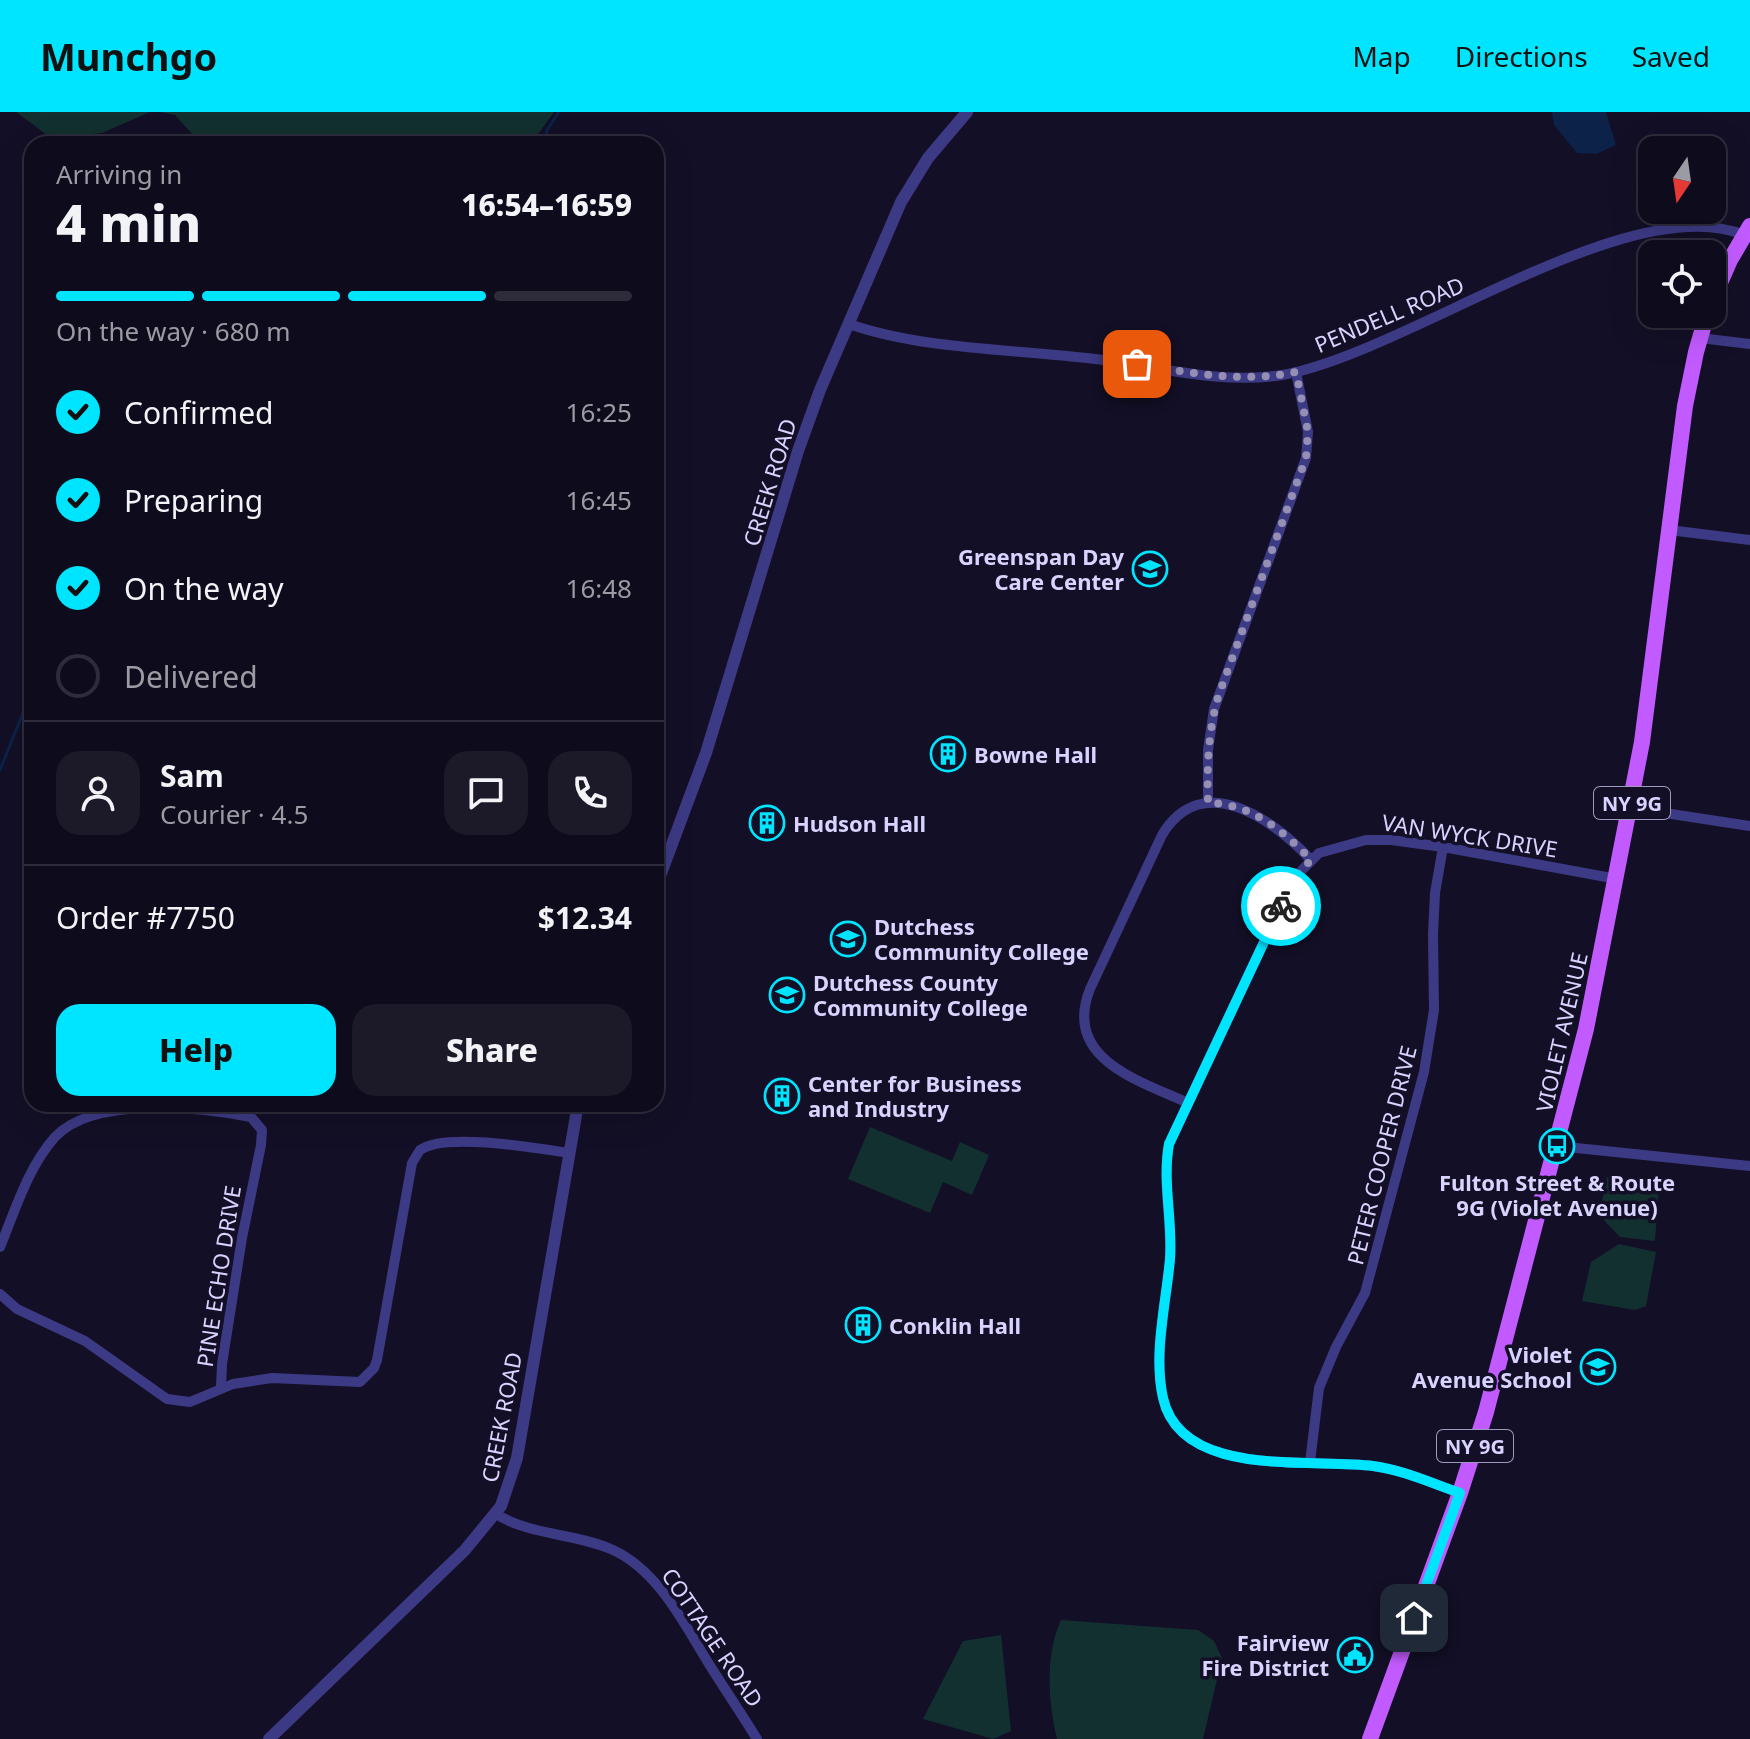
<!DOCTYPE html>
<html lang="en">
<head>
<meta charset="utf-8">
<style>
	body { margin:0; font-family:"Noto Sans",sans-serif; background:#1c1929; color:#f1f3f6; height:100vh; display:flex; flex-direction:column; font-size:30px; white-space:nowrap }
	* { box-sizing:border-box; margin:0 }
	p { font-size:26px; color:#9b9ba3 }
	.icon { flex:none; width:44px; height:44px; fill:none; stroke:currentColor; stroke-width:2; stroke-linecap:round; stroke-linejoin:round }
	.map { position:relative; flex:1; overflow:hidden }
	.details { position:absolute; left:24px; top:24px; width:640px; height:976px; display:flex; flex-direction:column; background:#0e0b1c; border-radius:24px; box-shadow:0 8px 32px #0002,0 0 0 2px #2e2b3b }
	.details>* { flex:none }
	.needle { width:52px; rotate:193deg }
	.fabs { position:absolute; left:1638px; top:24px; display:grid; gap:16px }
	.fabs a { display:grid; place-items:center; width:88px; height:88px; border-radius:16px; background:#0e0b1c; box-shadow:0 8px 32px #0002,0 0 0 2px #2e2b3b; font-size:40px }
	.pin { position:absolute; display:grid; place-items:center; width:68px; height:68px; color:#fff; margin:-34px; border-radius:16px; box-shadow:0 4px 12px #0006 }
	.courier { position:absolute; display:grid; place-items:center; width:80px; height:80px; margin:-40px; border:6px solid #00e5ff; border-radius:50%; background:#fff; color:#222; box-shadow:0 2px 10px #0007 }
	.overview em { font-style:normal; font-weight:800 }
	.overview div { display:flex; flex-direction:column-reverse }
	.overview { display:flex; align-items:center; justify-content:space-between; height:136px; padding:0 32px }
	h1 { font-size:52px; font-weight:800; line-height:60px }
	.bar { display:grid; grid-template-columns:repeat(4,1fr); gap:12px 8px; align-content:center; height:96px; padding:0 32px }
	.bar i { height:10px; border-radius:6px; background:#2e2b3b }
	.bar .selected { background:#00e5ff }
	.bar p { grid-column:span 4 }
	.line { display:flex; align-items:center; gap:20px; padding:0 32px; border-top:2px solid #2e2b3b }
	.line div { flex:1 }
	.round { display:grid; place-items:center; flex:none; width:84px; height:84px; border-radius:24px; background:#1c1929 }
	ol { padding:0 32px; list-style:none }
	li { display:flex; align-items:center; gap:24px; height:88px }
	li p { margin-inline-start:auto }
	li .icon { padding:8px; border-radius:50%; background:#00e5ff; color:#111; stroke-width:4 }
	li:last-child { color:#9b9ba3 }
	li i { width:44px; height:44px; border:4px solid #2e2b3b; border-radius:50% }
	.primary-button { display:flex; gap:16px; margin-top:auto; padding:16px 32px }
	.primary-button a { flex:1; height:92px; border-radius:24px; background:#00e5ff; color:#111; font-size:32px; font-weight:800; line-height:92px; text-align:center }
	.primary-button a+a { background:#1c1929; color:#f1f3f6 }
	header { display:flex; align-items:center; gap:48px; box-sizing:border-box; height:112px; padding:0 40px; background:#00e5ff; color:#111 }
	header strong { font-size:38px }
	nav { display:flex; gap:44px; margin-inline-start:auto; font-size:28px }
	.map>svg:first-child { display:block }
</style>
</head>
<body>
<header>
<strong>Munchgo</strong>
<nav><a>Map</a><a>Directions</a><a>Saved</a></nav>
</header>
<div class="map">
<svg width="1750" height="1627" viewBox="0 0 1750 1627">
	<rect width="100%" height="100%" fill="#130f26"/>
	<g fill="#12302f">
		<polygon points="16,0 150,0 102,21 51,26"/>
		<polygon points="160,0 554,0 531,32 201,32 175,3"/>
		<polygon points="870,1015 952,1049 960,1030 989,1043 972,1083 943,1070 930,1101 848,1067"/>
		<polygon points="1607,1065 1653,1070 1659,1076 1655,1129 1620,1125 1599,1103"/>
		<polygon points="1619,1132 1656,1140 1646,1194 1635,1198 1582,1189 1591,1150"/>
		<path d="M1061 1508 1198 1518 1214 1529 1222 1546 1203 1627H1057C1048 1591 1045 1542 1061 1508Z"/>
		<polygon points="1001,1523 1011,1619 993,1627 923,1607 963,1529"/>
	</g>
	<polygon fill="#0c2248" points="1552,0 1606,0 1616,33 1596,42 1577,41 1554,13"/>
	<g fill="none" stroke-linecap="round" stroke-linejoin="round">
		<g stroke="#0c2248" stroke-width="3">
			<polyline points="544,32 547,18 559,0"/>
			<polyline points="0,658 23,601 32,586"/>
		</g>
		<g stroke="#3d3a85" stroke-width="10">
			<path d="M849 212C923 238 1017 237 1095 247 1156 254 1221 273 1282 263 1407 241 1629 76 1744 123"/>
			<polyline points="1700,226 1750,232"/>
			<polyline points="1669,418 1750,428"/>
			<polyline points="1208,691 1208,638 1214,597 1306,346 1308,320 1296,260"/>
			<polyline points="1632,696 1750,714"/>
			<path d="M1188 991C1140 969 1062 947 1090 877L1162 723C1202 656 1274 708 1311 748"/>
			<polyline points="1557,1034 1750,1054"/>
			<path d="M0 1135C15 1099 28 1055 55 1025 93 984 201 995 251 1005L262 1018 261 1033 242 1126 222 1252 221 1276"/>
			<path d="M0 1182 17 1197 85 1229 167 1287 190 1290 233 1272 272 1266 360 1270 374 1256 377 1248 412 1051 420 1038C444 1020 537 1036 569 1041"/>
			<polyline points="1310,1350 1319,1276 1336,1235 1365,1181 1424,960 1434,898 1433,822 1435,781 1443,735"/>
			<path d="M1460 1381C1431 1371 1403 1358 1373 1354 1311 1346 1181 1367 1163 1286 1154 1242 1166 1192 1170 1147 1172 1109 1162 1070 1169 1032L1294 766 1319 741 1366 728H1391L1443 735 1617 767"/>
			<path d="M496 1402C531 1424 576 1421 613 1438 661 1460 687 1518 714 1560 728 1582 743 1604 757 1627"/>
		</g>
		<g stroke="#3d3a85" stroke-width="12">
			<polyline points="656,775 706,641 798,339 820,278 901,90 928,46 967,0"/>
			<polyline points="269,1627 465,1438 501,1394 517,1346 578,992"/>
		</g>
		<g stroke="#c25bff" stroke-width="16">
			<polyline points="1712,189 1730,148 1750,114"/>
			<polyline points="1370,1627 1460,1381 1486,1300 1586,917 1642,630 1685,294 1696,240 1707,202"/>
		</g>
	</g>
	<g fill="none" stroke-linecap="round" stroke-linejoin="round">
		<path stroke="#948fb3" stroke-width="8" stroke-dasharray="0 14.4" d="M1137 252C1190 261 1243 271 1296 260L1308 320 1306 346 1219 582C1208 618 1207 654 1208 691 1250 691 1284 719 1311 748L1294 766 1281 794"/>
		<path stroke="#00e5ff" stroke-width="10" d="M1281 794 1169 1032C1162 1070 1173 1109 1170 1147 1166 1192 1153 1242 1163 1286 1181 1367 1311 1346 1373 1354 1403 1358 1431 1371 1460 1381L1414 1506"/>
	</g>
	<defs>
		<g id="school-ring" transform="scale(1.8)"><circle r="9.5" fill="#130f26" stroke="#00e5ff" stroke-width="1.5"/><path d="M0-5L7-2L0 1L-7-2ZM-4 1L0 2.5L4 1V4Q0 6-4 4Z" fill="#00e5ff"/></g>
		<g id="building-ring" transform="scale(1.8)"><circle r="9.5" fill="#130f26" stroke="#00e5ff" stroke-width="1.5"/><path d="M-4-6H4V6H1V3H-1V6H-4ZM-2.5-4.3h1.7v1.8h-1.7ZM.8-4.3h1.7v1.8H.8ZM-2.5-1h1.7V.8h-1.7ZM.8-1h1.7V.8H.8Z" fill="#00e5ff"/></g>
		<g id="university-ring" transform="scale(1.8)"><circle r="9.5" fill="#130f26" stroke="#00e5ff" stroke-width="1.5"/><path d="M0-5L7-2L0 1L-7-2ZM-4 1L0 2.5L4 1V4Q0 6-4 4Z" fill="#00e5ff"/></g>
		<g id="bus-ring" transform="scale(1.8)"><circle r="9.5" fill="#130f26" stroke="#00e5ff" stroke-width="1.5"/><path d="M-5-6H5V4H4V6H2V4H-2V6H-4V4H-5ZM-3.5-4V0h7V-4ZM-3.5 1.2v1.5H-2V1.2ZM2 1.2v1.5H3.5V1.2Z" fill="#00e5ff"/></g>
		<g id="civic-ring" transform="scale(1.8)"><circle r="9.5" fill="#130f26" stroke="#00e5ff" stroke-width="1.5"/><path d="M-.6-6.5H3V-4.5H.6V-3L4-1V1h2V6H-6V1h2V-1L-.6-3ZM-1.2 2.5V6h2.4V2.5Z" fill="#00e5ff"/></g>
	</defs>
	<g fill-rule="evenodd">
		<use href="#school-ring" x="1150" y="457"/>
		<use href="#building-ring" x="948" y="642"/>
		<use href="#building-ring" x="767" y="711"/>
		<use href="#university-ring" x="848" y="827"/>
		<use href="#school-ring" x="787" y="883"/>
		<use href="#building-ring" x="782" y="984"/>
		<use href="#bus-ring" x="1557" y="1034"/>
		<use href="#building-ring" x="863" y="1213"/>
		<use href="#school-ring" x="1598" y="1255"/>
		<use href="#civic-ring" x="1355" y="1543"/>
	</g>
	<g text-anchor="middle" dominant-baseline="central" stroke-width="7" stroke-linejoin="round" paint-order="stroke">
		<g fill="#130f26" stroke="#9e99be" stroke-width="2">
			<rect x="1594" y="675" width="76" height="32" rx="6"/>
			<rect x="1437" y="1318" width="76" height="32" rx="6"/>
		</g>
		<g font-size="20" font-weight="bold" fill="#d9d4ff">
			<text x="1632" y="691">NY 9G</text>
			<text x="1475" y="1334">NY 9G</text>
		</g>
		<g font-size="22" fill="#d9d4ff" stroke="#130f26">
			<text transform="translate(1389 202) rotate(-23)">PENDELL ROAD</text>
			<text transform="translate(769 370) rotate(-73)">CREEK ROAD</text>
			<text transform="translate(1470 723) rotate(9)">VAN WYCK DRIVE</text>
			<text transform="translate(1561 920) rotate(-77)">VIOLET AVENUE</text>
			<text transform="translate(1381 1043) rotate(-76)">PETER COOPER DRIVE</text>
			<text transform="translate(218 1164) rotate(-81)">PINE ECHO DRIVE</text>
			<text transform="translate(501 1305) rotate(-79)">CREEK ROAD</text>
			<text transform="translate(713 1525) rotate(56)">COTTAGE ROAD</text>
		</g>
		<g font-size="22" font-weight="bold" fill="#d9d4ff" stroke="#130f26" text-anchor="start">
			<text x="1124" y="444" text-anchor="end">Greenspan Day<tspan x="1124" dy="25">Care Center</tspan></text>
			<text x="974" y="642">Bowne Hall</text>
			<text x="793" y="711">Hudson Hall</text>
			<text x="874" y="814">Dutchess<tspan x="874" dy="25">Community College</tspan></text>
			<text x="813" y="870">Dutchess County<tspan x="813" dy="25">Community College</tspan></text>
			<text x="808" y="971">Center for Business<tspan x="808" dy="25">and Industry</tspan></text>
			<text x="1557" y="1070" text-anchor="middle">Fulton Street &amp; Route<tspan x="1557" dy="25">9G (Violet Avenue)</tspan></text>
			<text x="889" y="1213">Conklin Hall</text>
			<text x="1572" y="1242" text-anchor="end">Violet<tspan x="1572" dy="25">Avenue School</tspan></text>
			<text x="1329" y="1530" text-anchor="end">Fairview<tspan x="1329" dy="25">Fire District</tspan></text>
		</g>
	</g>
</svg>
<div class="fabs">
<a><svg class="needle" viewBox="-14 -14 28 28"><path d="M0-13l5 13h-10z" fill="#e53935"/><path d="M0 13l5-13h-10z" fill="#9b9ba3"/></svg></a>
<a><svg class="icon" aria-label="locate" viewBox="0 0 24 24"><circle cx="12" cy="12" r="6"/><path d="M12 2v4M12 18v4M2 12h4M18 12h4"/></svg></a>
</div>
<div class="pin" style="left:1137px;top:252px;background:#ea580c"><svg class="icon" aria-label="bag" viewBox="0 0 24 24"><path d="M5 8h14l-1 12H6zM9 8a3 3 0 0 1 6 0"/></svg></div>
<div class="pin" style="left:1414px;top:1506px;background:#1f2937"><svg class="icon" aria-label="home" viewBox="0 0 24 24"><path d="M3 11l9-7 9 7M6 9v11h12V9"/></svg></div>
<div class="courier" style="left:1281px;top:794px"><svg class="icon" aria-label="bike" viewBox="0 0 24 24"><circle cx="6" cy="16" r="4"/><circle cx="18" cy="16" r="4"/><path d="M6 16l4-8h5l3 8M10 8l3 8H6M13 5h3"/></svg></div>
<section class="details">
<div class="overview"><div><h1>4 min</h1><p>Arriving in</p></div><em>16:54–16:59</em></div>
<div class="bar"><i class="selected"></i><i class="selected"></i><i class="selected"></i><i></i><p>On the way · 680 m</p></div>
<ol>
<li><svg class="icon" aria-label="check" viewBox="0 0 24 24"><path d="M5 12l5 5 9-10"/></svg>Confirmed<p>16:25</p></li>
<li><svg class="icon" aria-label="check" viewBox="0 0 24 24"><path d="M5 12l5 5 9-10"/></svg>Preparing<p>16:45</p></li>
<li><svg class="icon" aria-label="check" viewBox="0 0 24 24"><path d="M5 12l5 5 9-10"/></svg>On the way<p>16:48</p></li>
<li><i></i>Delivered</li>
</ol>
<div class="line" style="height:144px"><a class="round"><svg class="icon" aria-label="person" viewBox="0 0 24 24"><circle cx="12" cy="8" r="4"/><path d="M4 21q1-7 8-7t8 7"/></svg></a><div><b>Sam</b><p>Courier · 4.5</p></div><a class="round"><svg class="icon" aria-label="chat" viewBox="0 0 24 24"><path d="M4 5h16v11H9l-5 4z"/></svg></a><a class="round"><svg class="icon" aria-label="phone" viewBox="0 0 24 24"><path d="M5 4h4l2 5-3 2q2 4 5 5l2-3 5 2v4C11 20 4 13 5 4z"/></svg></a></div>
<div class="line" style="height:104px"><div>Order #7750</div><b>$12.34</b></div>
<div class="primary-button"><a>Help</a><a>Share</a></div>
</section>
</div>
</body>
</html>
